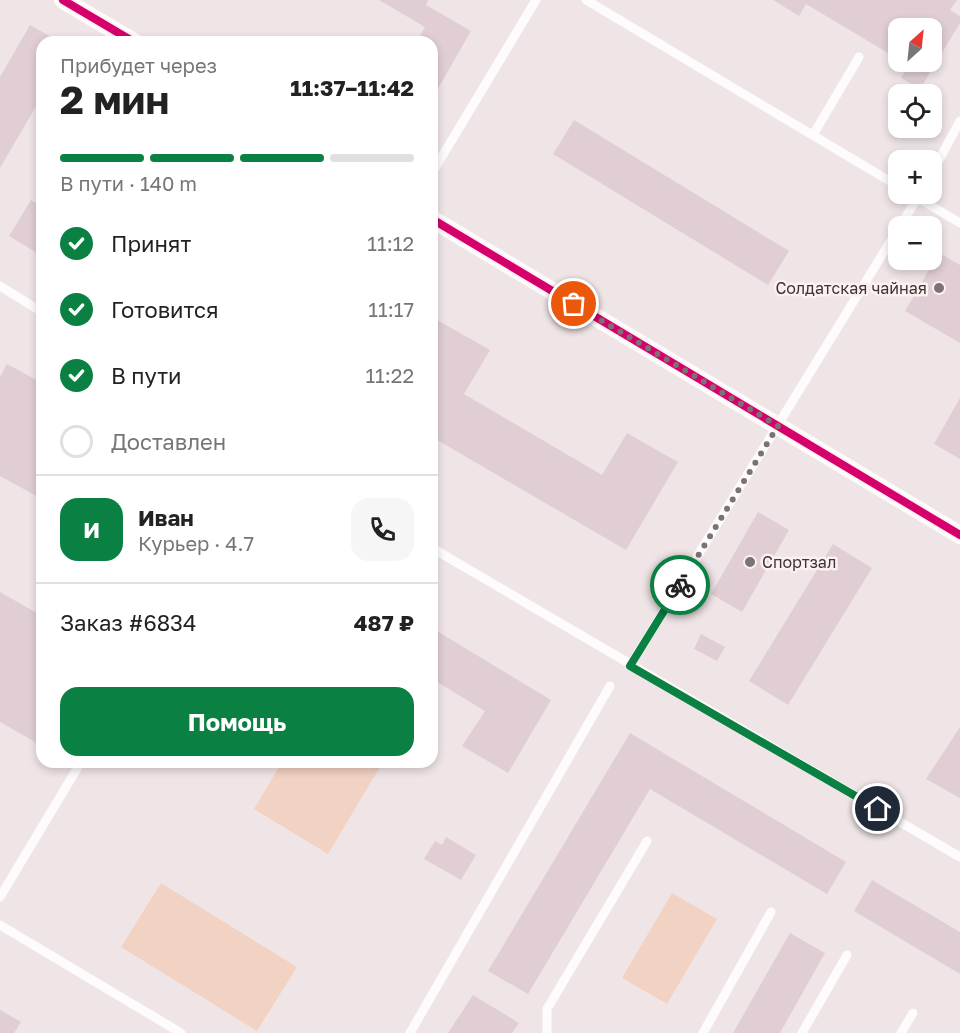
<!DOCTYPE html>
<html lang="ru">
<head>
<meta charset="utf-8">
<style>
	body { margin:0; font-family:"Golos Text",sans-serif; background:#f6f6f6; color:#222; height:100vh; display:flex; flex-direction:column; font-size:22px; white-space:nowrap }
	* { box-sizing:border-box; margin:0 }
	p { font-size:20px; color:#767676 }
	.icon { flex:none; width:33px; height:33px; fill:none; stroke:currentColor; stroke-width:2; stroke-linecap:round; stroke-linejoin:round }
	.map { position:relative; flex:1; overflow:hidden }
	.drawer { position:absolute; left:36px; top:36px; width:402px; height:732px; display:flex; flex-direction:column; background:#fff; border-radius:18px; box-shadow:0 3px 9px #0003 }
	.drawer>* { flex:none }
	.needle { width:39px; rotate:27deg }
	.controls { position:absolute; left:888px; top:18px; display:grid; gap:12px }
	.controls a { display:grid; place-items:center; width:54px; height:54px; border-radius:12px; background:#fff; box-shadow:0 3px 9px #0003; font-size:30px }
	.pin { position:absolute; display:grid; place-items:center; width:51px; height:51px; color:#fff; margin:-26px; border:3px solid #fff; border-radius:50%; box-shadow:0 2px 6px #0007 }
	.courier { position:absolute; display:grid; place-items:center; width:60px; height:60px; margin:-30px; border:4px solid #0b8043; border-radius:50%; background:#fff; color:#222; box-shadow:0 2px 8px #0007 }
	.overview em { font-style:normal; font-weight:700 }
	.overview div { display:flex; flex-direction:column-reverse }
	.overview { display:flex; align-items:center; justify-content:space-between; height:102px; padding:0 24px }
	h1 { font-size:39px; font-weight:700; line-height:45px }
	.bar { display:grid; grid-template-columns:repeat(4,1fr); gap:9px 6px; align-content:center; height:72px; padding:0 24px }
	.bar i { height:8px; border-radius:4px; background:#e0e0e0 }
	.bar .current { background:#0b8043 }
	.bar p { grid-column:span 4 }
	.line { display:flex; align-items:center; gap:15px; padding:0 24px; border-top:2px solid #e0e0e0 }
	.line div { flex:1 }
	.round { display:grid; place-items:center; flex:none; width:63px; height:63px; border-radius:18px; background:#f6f6f6 }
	ol { padding:0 24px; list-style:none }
	li { display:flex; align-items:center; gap:18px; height:66px }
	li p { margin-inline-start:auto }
	li .icon { padding:6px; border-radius:50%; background:#0b8043; color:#fff; stroke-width:4 }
	li:last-child { color:#767676 }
	li i { width:33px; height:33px; border:3px solid #e0e0e0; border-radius:50% }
	.action { display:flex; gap:12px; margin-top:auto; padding:12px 24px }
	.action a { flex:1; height:69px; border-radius:18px; background:#0b8043; color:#fff; font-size:24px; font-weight:700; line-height:69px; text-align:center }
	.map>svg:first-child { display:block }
</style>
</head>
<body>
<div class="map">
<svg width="960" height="1033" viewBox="0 0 960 1033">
	<rect width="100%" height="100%" fill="#f0e5e6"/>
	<g fill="#f2d2c3">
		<polygon points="282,762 383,762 328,854 254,809"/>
		<polygon points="161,883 297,967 257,1031 121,947"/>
		<polygon points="672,893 717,919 667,1004 622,978"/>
	</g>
	<g fill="#e0ced4">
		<polygon points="379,0 428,0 426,5 471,31 432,99 432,42 416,42 425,27"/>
		<polygon points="773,0 957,0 950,10 960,16 960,23 920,89 901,78 911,62 932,62 932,28 898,28 898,59 806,4 799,16"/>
		<polygon points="30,25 60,42 42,42 42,96 0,168 0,77"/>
		<polygon points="574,120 789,251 768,285 553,154"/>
		<polygon points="31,200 42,207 42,256 9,236"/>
		<polygon points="939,253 960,265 960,343 905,311"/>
		<polygon points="432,317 490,350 464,394 602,475 627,433 678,462 626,550 432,437"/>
		<polygon points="7,364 42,383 42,499 0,476 0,377"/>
		<polygon points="960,398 960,459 934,444"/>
		<polygon points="758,512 789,530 742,612 711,594"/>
		<polygon points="833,544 872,568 788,705 749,681"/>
		<polygon points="0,592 42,616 42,746 0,722"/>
		<polygon points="432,628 551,700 508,773 462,746 485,711 432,679"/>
		<polygon points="701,634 725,647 717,661 694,649"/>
		<polygon points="960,727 960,798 926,779"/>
		<polygon points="630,733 846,862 827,894 650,789 528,994 488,971"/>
		<polygon points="446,837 476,855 461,880 424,859 435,841 442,845"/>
		<polygon points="872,880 960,932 960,974 854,911"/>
		<polygon points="790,933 825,953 780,1033 733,1033"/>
		<polygon points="473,995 519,1023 512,1033 448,1033"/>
		<polygon points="0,1010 21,1022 14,1033 0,1033"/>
	</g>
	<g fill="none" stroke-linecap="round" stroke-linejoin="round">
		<g stroke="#fdfbfb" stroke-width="9">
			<polyline points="586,0 898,186"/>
			<polyline points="813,135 859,57"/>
			<polyline points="432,173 536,0"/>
			<polyline points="932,173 960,121"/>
			<polyline points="911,194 960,223"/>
			<polyline points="900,226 920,194"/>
			<polyline points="0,286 42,312"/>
			<polyline points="432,548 960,857"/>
			<polyline points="630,666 898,229"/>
			<polyline points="0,897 81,762"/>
			<polyline points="0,925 181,1033"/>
			<polyline points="410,1033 610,686"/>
			<polyline points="547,1033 547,1009 647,841"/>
			<polyline points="703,1033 771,912"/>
			<polyline points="802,1033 847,955"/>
			<polyline points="901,1033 913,1013"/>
		</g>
		<g stroke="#fdfbfb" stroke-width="18">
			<polyline points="63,0 134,42"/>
			<polyline points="432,219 960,535"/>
		</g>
		<g stroke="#feeff1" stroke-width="11">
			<g id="cycleway">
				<polyline points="63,0 134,42"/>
				<polyline points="432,219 960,535"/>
			</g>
		</g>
		<use href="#cycleway" stroke="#d6006c" stroke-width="8"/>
	</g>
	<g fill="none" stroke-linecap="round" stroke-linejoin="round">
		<polyline stroke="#7b7373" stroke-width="6" stroke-dasharray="0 10.8" points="574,304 778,426 680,585"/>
		<polyline stroke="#0b8043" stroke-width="8" points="680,585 630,666 878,809"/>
	</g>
	<g fill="#7b7373" stroke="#feeff1" stroke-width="2">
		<circle cx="939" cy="288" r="6"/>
		<circle cx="750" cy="562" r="6"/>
	</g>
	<g text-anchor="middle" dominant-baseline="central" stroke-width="5" stroke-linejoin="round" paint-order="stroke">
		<g font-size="16" fill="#3c3535" stroke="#feeff1" text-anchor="end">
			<text x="927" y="288">Солдатская чайная</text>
			<text x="762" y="562" text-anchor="start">Спортзал</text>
		</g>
	</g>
</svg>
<div class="controls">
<a><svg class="needle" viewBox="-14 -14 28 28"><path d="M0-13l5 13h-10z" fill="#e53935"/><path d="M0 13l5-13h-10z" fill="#767676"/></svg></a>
<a><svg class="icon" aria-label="locate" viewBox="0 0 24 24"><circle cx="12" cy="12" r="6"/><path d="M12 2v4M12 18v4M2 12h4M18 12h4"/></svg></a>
<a>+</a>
<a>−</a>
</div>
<div class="pin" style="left:574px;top:304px;background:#ea580c"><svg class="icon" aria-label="bag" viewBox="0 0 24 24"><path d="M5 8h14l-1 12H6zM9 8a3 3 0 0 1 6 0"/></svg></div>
<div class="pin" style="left:878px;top:809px;background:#1f2937"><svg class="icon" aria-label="home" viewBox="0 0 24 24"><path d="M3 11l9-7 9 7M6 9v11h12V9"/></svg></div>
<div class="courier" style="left:680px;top:585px"><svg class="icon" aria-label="bike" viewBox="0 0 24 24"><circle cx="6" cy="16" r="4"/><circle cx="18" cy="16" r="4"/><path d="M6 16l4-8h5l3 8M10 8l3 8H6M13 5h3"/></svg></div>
<section class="drawer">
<div class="overview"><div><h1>2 мин</h1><p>Прибудет через</p></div><em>11:37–11:42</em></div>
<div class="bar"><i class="current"></i><i class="current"></i><i class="current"></i><i></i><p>В пути · 140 m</p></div>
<ol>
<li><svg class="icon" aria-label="check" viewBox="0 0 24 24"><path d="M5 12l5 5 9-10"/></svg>Принят<p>11:12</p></li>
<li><svg class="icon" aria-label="check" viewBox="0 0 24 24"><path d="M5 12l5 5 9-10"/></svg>Готовится<p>11:17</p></li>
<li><svg class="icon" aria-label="check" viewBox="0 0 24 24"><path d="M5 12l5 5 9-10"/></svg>В пути<p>11:22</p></li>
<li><i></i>Доставлен</li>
</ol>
<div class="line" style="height:108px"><b class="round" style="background:#0b8043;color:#fff">И</b><div><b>Иван</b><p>Курьер · 4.7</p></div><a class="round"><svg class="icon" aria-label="phone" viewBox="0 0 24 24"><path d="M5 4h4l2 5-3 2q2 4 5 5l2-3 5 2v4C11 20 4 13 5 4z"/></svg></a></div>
<div class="line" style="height:78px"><div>Заказ #6834</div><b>487 ₽</b></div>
<div class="action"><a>Помощь</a></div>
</section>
</div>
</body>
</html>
